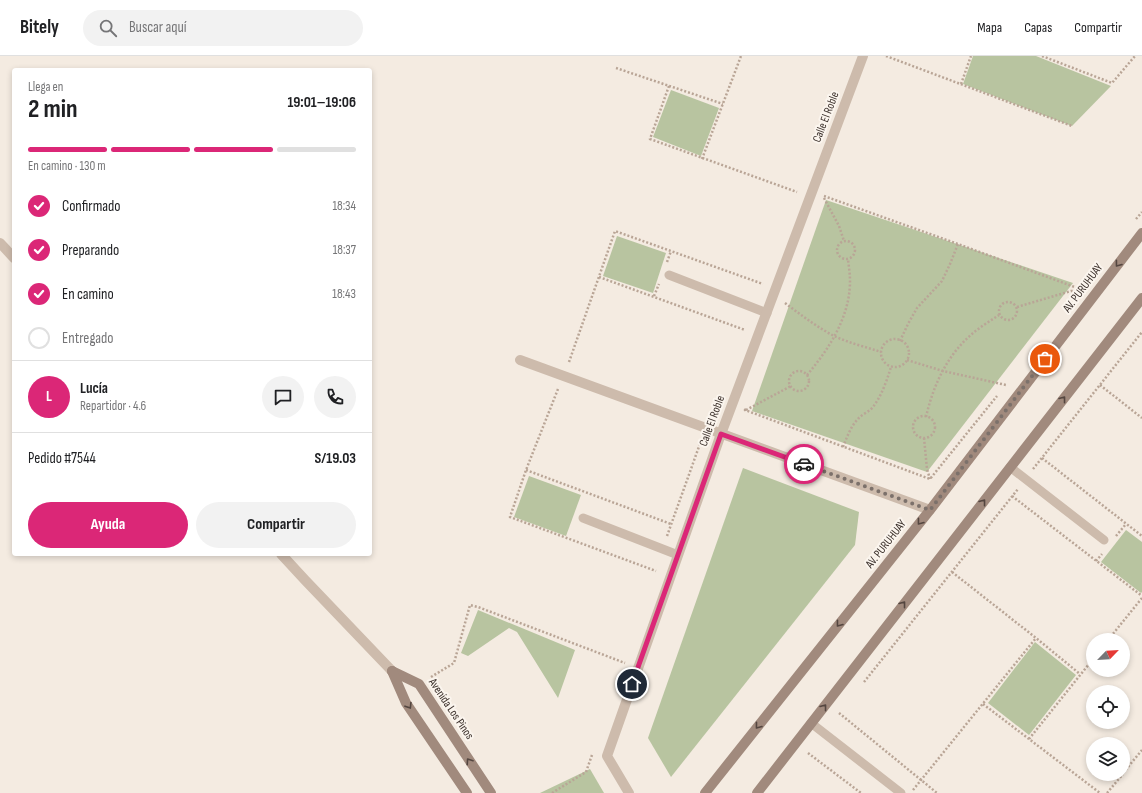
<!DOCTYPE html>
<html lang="es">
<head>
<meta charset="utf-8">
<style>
	body { margin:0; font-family:"Sofia Sans Condensed",sans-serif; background:#f2f2f2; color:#202124; height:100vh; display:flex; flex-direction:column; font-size:15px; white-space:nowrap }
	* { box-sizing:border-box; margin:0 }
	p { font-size:13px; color:#757577 }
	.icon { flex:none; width:22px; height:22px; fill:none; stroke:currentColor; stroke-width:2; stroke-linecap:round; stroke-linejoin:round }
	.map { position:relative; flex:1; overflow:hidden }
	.drawer { position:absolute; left:12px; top:12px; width:360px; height:488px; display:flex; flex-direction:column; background:#fff; border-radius:4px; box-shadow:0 2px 6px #0003 }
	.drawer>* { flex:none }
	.needle { width:26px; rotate:65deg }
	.buttons { position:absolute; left:1086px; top:577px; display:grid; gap:8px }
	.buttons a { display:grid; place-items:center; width:44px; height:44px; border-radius:50%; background:#fff; box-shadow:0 2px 6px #0003; font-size:20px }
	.pin { position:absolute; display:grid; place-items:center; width:34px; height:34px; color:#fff; margin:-17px; border:2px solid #fff; border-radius:50%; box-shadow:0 1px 4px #0007 }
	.courier { position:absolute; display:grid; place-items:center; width:40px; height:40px; margin:-20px; border:3px solid #db2777; border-radius:50%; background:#fff; color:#222; box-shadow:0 1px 5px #0007 }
	.head em { font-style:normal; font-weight:700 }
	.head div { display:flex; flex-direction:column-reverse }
	.head { display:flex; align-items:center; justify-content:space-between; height:68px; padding:0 16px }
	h1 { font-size:26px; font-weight:700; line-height:30px }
	.bar { display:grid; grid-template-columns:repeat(4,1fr); gap:6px 4px; align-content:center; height:48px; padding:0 16px }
	.bar i { height:5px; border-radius:3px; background:#e0e0e0 }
	.bar .current { background:#db2777 }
	.bar p { grid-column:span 4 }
	.line { display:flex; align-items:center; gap:10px; padding:0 16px; border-top:1px solid #e0e0e0 }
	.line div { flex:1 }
	.round { display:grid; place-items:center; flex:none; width:42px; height:42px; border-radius:21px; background:#f2f2f2 }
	ol { padding:0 16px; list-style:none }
	li { display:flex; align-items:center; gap:12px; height:44px }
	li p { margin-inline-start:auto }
	li .icon { padding:4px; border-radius:50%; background:#db2777; color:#fff; stroke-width:4 }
	li:last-child { color:#757577 }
	li i { width:22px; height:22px; border:2px solid #e0e0e0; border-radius:50% }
	.cta { display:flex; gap:8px; margin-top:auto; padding:8px 16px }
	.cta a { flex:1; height:46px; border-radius:24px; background:#db2777; color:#fff; font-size:16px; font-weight:700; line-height:46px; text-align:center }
	.cta a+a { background:#f2f2f2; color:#202124 }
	header { display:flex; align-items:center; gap:24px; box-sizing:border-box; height:56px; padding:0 20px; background:#fff; border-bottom:1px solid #e0e0e0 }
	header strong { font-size:19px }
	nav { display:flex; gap:22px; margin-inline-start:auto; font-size:14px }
	.search { width:280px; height:36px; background:#f2f2f2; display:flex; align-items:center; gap:10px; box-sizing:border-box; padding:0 14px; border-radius:22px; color:#757577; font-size:15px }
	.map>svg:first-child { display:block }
</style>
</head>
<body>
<header>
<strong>Bitely</strong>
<div class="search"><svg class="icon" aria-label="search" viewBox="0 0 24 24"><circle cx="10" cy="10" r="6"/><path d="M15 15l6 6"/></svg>Buscar aquí</div>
<nav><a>Mapa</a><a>Capas</a><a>Compartir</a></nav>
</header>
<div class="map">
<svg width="1142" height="737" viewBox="0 0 1142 737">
	<rect width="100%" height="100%" fill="#f4ebe1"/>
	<g fill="#b8c4a0">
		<polygon points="973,0 1036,0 1111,30 1072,70 963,28"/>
		<polygon points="671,34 719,52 701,100 653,81"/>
		<polygon points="826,144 1073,227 927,416 752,355"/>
		<polygon points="617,180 666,197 653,237 603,220"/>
		<polygon points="743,412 859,456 855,489 671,721 648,682"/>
		<polygon points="529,420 581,439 566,480 514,461"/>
		<polygon points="1126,474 1142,486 1142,536 1141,537 1101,506"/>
		<polygon points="478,554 575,594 558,642 517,576 509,572 468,600 461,597"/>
		<polygon points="1035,586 1076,619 1029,679 988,647"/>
		<polygon points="590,713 604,737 540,737"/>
	</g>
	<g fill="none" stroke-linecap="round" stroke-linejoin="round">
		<g stroke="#b9a596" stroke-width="2.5" stroke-dasharray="2 2" stroke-linecap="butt">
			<polyline points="886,0 1072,70"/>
			<polyline points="1042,0 1112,27 1135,0"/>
			<polyline points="616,12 723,48"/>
			<polyline points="961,28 971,0"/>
			<polyline points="669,30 650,83 797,136"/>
			<polyline points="702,103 741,0"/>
			<polyline points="824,140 958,188 1080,233"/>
			<polyline points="824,142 839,170 844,185"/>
			<polyline points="1136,163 1142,156"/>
			<circle cx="846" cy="194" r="9"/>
			<polyline points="667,206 671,195"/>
			<polyline points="599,221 745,274"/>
			<polyline points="654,240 659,228"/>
			<circle cx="1008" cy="255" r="9"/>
			<path d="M785 247C801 259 817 271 834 280 849 287 866 291 881 296"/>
			<polyline points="1017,251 1071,235 1080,235"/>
			<circle cx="895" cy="297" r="14"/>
			<polyline points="900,285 908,268 917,252 942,225 950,208 958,188"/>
			<polyline points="907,304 943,315 1006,329"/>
			<polyline points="569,306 615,175 763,228"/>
			<circle cx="799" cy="325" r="10"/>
			<path d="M807 319C829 293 850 261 850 225 850 218 849 211 848 204"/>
			<polyline points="1100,329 1142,362"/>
			<polyline points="558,333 526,414 510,461 656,515"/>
			<polyline points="746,353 745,354 930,423 997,340"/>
			<polyline points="746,354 791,330"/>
			<circle cx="924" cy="371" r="11"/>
			<path d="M926 361C933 330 947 299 972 278 980 271 990 265 999 259"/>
			<polyline points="924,382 927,413 930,423"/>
			<path d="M843 391C847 381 851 370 858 363 862 358 869 356 873 351 882 339 887 324 891 311"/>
			<polyline points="1042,402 1142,480"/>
			<polyline points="1033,413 1142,276"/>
			<polyline points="526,414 671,468"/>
			<polyline points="1012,440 1142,540"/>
			<polyline points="667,480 701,385"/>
			<polyline points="1116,480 1126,468"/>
			<polyline points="1096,505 1102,498"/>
			<polyline points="952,516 1036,582 1080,618"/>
			<polyline points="1108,584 1142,542"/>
			<polyline points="431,621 454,607 470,549 478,551 625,607"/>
			<polyline points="864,626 1018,433"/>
			<polyline points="983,648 1100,737"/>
			<polyline points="839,657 937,737"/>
			<polyline points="1029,683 1093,603"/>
			<polyline points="808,697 861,737"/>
			<polyline points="1123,717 1142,694"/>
			<polyline points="913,734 1036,582"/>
			<polyline points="552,737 586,716 592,699"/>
			<polyline points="1107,737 1123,718"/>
		</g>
		<g stroke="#cdbbac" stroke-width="9">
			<polyline points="669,219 767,257"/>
			<polyline points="1010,411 1104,484"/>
			<polyline points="583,462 678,499"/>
			<polyline points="811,667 901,737"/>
		</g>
		<g stroke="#cdbbac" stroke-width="10">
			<polyline points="0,187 14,202"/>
			<polyline points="520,304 930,454"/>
			<polyline points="281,498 305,524 392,615"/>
			<polyline points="629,737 607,700 721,378 863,0"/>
		</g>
		<g stroke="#a18a7d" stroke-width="10">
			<polyline points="392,615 419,628 491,737"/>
			<polyline points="392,615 406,647 467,737"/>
			<polyline points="705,737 930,454 1142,177"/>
			<polyline points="757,737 1142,242"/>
		</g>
	</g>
	<defs><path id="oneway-chevron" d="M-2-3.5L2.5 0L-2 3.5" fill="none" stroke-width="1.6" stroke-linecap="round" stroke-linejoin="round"/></defs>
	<g stroke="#544640">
		<use href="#oneway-chevron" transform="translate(1118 208) rotate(127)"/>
		<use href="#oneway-chevron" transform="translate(1063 343) rotate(-52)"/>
		<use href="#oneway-chevron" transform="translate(983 446) rotate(-52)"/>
		<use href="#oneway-chevron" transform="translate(920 466) rotate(128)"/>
		<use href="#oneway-chevron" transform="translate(903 548) rotate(-52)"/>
		<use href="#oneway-chevron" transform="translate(839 568) rotate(128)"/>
		<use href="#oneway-chevron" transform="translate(409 650) rotate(58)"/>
		<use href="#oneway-chevron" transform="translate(824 651) rotate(-52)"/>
		<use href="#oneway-chevron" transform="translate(758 670) rotate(128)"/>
		<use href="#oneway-chevron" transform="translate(469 705) rotate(-124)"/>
	</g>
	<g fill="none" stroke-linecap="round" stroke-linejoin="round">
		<polyline stroke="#7c716b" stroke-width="4" stroke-dasharray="0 7.2" points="804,408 930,454 1045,303"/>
		<polyline stroke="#db2777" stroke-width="5" points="632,628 721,378 804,408"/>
	</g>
	<g text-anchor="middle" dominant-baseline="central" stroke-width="4" stroke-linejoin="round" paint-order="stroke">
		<g font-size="12" fill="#3b302b" stroke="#fbf5ee">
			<text transform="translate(826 61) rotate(-69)">Calle El Roble</text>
			<text transform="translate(1083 232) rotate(-53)">AV. PURUHUAY</text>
			<text transform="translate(712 365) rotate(-70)">Calle El Roble</text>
			<text transform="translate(886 488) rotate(-52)">AV. PURUHUAY</text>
			<text transform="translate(451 653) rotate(56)">Avenida Los Pinos</text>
		</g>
	</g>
</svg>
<div class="buttons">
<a><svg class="needle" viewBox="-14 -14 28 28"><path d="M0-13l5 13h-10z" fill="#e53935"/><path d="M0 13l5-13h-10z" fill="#757577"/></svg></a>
<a><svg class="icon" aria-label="locate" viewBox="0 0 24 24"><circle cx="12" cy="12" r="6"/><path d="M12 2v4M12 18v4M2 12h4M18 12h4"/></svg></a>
<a><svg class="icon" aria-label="layers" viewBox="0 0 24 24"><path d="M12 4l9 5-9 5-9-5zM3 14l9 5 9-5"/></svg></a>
</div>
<div class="pin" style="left:1045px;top:303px;background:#ea580c"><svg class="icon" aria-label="bag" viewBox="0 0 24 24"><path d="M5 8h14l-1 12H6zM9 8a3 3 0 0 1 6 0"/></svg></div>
<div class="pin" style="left:632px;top:628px;background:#1f2937"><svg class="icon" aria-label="home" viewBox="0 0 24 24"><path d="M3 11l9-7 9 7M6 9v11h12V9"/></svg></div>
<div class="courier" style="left:804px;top:408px"><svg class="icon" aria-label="car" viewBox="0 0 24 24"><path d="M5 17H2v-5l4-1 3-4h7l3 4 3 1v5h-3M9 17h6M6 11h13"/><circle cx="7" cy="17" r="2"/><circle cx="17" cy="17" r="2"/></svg></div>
<section class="drawer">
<div class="head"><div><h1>2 min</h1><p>Llega en</p></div><em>19:01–19:06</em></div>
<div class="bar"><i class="current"></i><i class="current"></i><i class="current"></i><i></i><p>En camino · 130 m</p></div>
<ol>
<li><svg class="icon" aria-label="check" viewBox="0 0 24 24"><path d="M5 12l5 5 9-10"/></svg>Confirmado<p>18:34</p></li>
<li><svg class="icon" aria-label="check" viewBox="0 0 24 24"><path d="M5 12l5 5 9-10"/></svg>Preparando<p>18:37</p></li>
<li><svg class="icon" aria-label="check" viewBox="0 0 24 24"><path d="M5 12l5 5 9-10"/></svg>En camino<p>18:43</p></li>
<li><i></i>Entregado</li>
</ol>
<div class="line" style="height:72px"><b class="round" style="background:#db2777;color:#fff">L</b><div><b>Lucía</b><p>Repartidor · 4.6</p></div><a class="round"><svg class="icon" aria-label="chat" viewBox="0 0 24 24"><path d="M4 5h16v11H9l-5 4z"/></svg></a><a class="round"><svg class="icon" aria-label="phone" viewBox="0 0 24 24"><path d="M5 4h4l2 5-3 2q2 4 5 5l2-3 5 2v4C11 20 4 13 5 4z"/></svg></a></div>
<div class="line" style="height:52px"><div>Pedido #7544</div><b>S/19.03</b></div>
<div class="cta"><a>Ayuda</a><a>Compartir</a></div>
</section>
</div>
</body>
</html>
